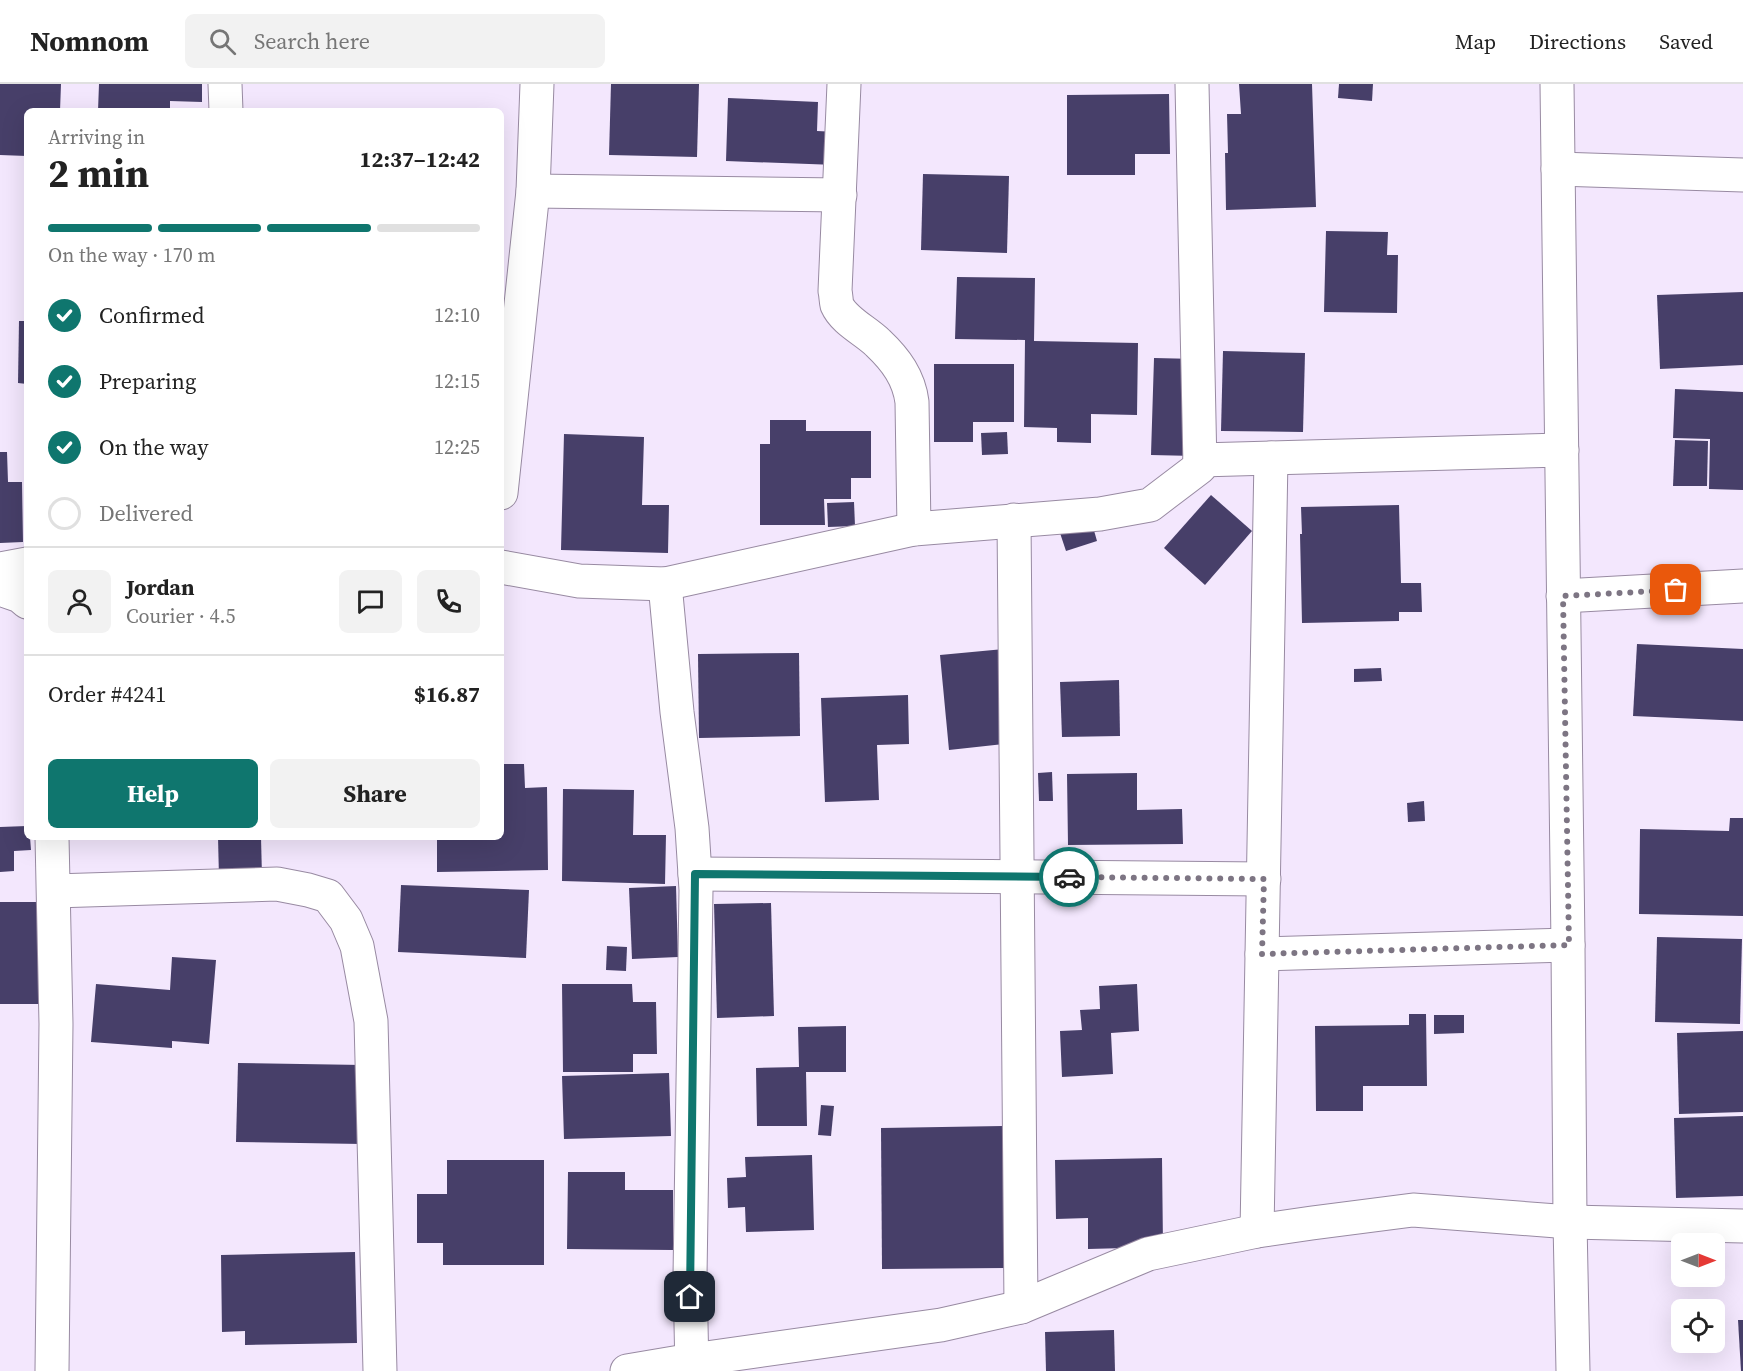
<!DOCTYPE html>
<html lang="en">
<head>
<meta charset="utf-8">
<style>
	body { margin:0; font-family:"Source Serif 4",serif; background:#f2f2f2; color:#222; height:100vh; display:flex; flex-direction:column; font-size:22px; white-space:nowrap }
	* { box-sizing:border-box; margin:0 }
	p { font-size:20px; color:#767676 }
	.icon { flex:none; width:33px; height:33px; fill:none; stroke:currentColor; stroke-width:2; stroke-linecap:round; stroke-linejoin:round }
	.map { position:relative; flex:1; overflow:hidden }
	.panel { position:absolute; left:24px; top:24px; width:480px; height:732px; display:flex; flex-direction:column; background:#fff; border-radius:9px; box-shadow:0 6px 24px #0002 }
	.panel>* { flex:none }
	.needle { width:39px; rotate:90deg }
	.controls { position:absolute; left:1671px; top:1149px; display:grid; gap:12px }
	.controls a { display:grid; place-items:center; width:54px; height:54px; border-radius:9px; background:#fff; box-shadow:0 6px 24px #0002; font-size:30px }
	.pin { position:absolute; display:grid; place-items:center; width:51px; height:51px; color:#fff; margin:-26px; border-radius:12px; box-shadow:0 3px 9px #0006 }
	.courier { position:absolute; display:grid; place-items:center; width:60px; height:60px; margin:-30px; border:4px solid #0f766e; border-radius:50%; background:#fff; color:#222; box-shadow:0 2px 8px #0007 }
	.head em { font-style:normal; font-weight:700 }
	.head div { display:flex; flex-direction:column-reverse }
	.head { display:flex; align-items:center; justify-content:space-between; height:102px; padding:0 24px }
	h1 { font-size:39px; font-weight:700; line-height:45px }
	.bar { display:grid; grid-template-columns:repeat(4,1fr); gap:9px 6px; align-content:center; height:72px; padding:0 24px }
	.bar i { height:8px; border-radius:4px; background:#e0e0e0 }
	.bar .on { background:#0f766e }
	.bar p { grid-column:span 4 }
	.line { display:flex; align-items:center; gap:15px; padding:0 24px; border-top:2px solid #e0e0e0 }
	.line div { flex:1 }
	.round { display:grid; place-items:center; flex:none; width:63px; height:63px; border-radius:9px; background:#f2f2f2 }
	ol { padding:0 24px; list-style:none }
	li { display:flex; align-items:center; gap:18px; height:66px }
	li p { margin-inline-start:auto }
	li .icon { padding:6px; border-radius:50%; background:#0f766e; color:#fff; stroke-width:4 }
	li:last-child { color:#767676 }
	li i { width:33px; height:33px; border:3px solid #e0e0e0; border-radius:50% }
	.button { display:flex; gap:12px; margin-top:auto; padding:12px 24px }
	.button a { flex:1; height:69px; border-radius:9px; background:#0f766e; color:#fff; font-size:24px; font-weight:700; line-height:69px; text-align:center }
	.button a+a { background:#f2f2f2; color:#222 }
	header { display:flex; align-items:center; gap:36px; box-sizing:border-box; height:84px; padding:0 30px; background:#fff; border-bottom:2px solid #e0e0e0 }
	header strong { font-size:28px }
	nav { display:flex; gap:33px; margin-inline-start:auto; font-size:21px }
	.search { width:420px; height:54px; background:#f2f2f2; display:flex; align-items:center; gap:15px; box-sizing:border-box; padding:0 21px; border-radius:9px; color:#767676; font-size:22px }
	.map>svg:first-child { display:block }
</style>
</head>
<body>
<header>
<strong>Nomnom</strong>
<div class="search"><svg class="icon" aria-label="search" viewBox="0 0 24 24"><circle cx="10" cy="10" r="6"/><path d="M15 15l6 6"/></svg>Search here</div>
<nav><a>Map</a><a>Directions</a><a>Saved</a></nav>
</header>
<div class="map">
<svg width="1743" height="1287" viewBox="0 0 1743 1287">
	<rect width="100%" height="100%" fill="#f3e7fd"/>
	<g fill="#473f69">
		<polygon points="0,0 61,0 60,27 27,27 27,72 0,71"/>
		<polygon points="99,0 202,0 202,18 170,17 170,27 98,27"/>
		<polygon points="611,0 699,0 697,73 609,71"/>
		<polygon points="1239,0 1312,0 1316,123 1226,126 1225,69 1228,69 1227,30 1241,30"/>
		<polygon points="1339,0 1373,0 1372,17 1338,14"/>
		<polygon points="1169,10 1170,70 1135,70 1135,91 1067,91 1067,11"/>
		<polygon points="728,14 818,18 817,47 837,48 836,81 726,77"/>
		<polygon points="923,90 1009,92 1007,169 921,166"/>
		<polygon points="1326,147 1388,148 1387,171 1398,171 1397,229 1324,228"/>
		<polygon points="957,193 1035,194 1034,257 1138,259 1137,331 1091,330 1091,359 1057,358 1057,344 1024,343 1025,256 955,255"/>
		<polygon points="1743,208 1743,281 1660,285 1657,211"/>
		<polygon points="19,237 27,237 27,300 18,299"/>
		<polygon points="1223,267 1305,269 1303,348 1221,347"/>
		<polygon points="1154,274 1197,275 1195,372 1151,371"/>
		<polygon points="934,280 1014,280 1014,338 973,338 973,358 934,358"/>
		<polygon points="1675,305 1743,308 1743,406 1709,405 1710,355 1673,354"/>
		<polygon points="770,336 806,336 806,347 871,347 871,394 851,394 851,415 824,415 825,441 760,441 760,360 770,360"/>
		<polygon points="1007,348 1008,370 982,371 981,349"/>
		<polygon points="564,350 644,353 642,421 669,421 668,469 561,466"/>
		<polygon points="1675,356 1708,357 1707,402 1673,402"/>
		<polygon points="0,368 7,368 8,398 22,398 23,458 0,459"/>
		<polygon points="1211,411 1252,447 1205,501 1164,464"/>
		<polygon points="854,418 855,442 828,443 827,419"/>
		<polygon points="1399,421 1401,499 1421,499 1422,528 1399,528 1399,537 1302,539 1300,450 1302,450 1301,423"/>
		<polygon points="1091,436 1097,457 1066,467 1059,446"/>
		<polygon points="1637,560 1743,565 1743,637 1633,632"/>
		<polygon points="1004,565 1013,659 949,666 940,571"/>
		<polygon points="799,569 800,652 699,654 698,570"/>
		<polygon points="1381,584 1382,597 1354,598 1354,585"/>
		<polygon points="1119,596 1120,652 1062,653 1060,598"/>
		<polygon points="908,611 909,660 877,661 879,716 825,718 821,614"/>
		<polygon points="501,680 524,680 525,704 547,703 548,786 437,788 437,753 501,753"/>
		<polygon points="1052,688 1053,717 1039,717 1038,689"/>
		<polygon points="1137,689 1137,726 1182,725 1183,760 1068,761 1067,690"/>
		<polygon points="563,705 634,706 633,751 666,751 665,800 562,797"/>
		<polygon points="1424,717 1425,737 1408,738 1407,719"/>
		<polygon points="1730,734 1743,734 1743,832 1639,830 1640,745 1729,747"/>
		<polygon points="27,742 27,753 30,753 31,766 14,767 14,787 0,788 0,743"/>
		<polygon points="218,753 261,753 262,793 219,794"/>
		<polygon points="401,801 529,806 526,874 398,868"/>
		<polygon points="676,802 678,873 632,875 629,804"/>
		<polygon points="0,818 47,818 46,920 0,920"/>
		<polygon points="771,819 774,932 717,934 714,820"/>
		<polygon points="1657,853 1742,855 1740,940 1655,938"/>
		<polygon points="607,862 627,863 626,887 606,886"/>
		<polygon points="172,873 216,876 209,960 172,957 172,964 91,958 96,900 170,906"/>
		<polygon points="562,900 632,900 633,918 656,918 657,970 633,970 633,988 563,988"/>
		<polygon points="1137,900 1139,947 1111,949 1113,990 1062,993 1060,947 1082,946 1080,926 1100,925 1099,902"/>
		<polygon points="1409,930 1426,930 1427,1002 1363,1002 1363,1027 1316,1027 1315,942 1409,941"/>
		<polygon points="1434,931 1464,931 1464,949 1434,950"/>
		<polygon points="846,942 846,988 806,988 807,1042 757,1042 756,984 799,983 798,943"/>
		<polygon points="1743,947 1743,1028 1679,1030 1677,949"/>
		<polygon points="238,979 363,981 362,1060 236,1058"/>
		<polygon points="669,989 671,1052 564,1055 562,992"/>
		<polygon points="821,1021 834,1022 831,1052 818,1051"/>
		<polygon points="1743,1032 1743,1112 1676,1114 1674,1034"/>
		<polygon points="1003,1042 1005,1184 882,1185 881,1044"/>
		<polygon points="812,1071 814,1146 746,1148 745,1123 728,1124 727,1094 746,1093 745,1073"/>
		<polygon points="1162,1074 1163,1163 1088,1165 1088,1134 1056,1135 1055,1076"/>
		<polygon points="447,1076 544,1076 544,1181 443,1181 443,1159 417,1159 417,1110 447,1110"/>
		<polygon points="568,1088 625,1088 625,1106 673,1106 673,1166 567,1165"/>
		<polygon points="355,1168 357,1259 245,1261 245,1247 222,1248 221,1171"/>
		<polygon points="1738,1236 1743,1236 1743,1287 1741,1287"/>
		<polygon points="1114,1246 1115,1287 1046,1287 1045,1248"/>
	</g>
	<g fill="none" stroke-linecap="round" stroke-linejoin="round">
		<g stroke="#988aa2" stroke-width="35">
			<g id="street">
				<polyline points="225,0 226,27"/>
				<path d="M844 0 835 207C836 211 836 217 837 221 844 237 866 247 878 259 896 276 909 294 912 318L914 445"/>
				<polyline points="1557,0 1568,861 1570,1138 1573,1287"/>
				<polyline points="1558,85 1743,91"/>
				<polyline points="533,107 840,111"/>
				<polyline points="1200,376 1562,366"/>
				<polyline points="501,409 533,107 537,0"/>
				<polyline points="1014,436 1021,1223"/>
				<polyline points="501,483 579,497 665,500 914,445 1100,430 1150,421 1200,383 1192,0"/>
				<polyline points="0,485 27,480"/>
				<polyline points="665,500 677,628 692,744 696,806 690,1192 692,1287"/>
				<polyline points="0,505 20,512 27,518"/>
				<polyline points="1563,512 1743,502"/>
				<polyline points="695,790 1264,795"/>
				<polyline points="54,807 277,800 308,806 328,812 346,836 357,862 371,937 380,1287"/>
				<polyline points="1262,870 1568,861"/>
				<polyline points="1257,1147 1271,374"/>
				<polyline points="52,1287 56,940 52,753"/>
				<polyline points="627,1287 692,1276 941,1241 1021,1223 1148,1170 1257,1147 1312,1139 1413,1126 1570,1138 1743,1142"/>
			</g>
		</g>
		<use href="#street" stroke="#fff" stroke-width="33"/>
	</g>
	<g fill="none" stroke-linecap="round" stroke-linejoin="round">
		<polyline stroke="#7d7583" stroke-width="6" stroke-dasharray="0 10.8" points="1069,793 1264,795 1262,870 1569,861 1563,512 1676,506"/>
		<polyline stroke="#0f766e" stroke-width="8" points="690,1213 695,790 1069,793"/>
	</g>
</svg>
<div class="controls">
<a><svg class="needle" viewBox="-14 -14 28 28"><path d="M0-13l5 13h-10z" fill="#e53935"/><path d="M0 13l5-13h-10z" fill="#767676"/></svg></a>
<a><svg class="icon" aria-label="locate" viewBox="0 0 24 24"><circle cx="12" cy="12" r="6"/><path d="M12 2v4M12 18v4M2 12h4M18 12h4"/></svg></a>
</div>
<div class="pin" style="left:1676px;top:506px;background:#ea580c"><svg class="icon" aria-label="bag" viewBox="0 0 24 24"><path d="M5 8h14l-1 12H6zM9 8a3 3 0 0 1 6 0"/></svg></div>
<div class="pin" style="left:690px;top:1213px;background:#1f2937"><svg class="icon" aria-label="home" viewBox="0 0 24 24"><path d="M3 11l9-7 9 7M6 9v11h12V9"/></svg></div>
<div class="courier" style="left:1069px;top:793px"><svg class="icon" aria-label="car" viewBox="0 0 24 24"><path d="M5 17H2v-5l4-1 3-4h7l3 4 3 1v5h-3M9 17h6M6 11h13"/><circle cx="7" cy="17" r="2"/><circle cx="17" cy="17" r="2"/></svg></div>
<section class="panel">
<div class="head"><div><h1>2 min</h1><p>Arriving in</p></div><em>12:37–12:42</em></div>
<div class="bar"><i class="on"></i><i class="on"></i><i class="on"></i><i></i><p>On the way · 170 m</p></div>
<ol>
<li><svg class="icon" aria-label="check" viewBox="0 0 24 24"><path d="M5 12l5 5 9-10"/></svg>Confirmed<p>12:10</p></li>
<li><svg class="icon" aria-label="check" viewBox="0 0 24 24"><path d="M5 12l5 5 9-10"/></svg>Preparing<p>12:15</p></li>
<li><svg class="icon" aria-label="check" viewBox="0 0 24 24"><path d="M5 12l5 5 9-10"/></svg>On the way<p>12:25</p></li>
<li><i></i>Delivered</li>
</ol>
<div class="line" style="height:108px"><a class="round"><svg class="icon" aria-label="person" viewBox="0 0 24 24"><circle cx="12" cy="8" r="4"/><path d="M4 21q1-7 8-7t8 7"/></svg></a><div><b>Jordan</b><p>Courier · 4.5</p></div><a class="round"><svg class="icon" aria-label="chat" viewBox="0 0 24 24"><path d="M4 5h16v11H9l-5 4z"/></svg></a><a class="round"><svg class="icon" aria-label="phone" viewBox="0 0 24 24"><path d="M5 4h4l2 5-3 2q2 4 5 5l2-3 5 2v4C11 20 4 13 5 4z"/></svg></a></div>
<div class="line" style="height:78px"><div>Order #4241</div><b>$16.87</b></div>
<div class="button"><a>Help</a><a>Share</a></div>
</section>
</div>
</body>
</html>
